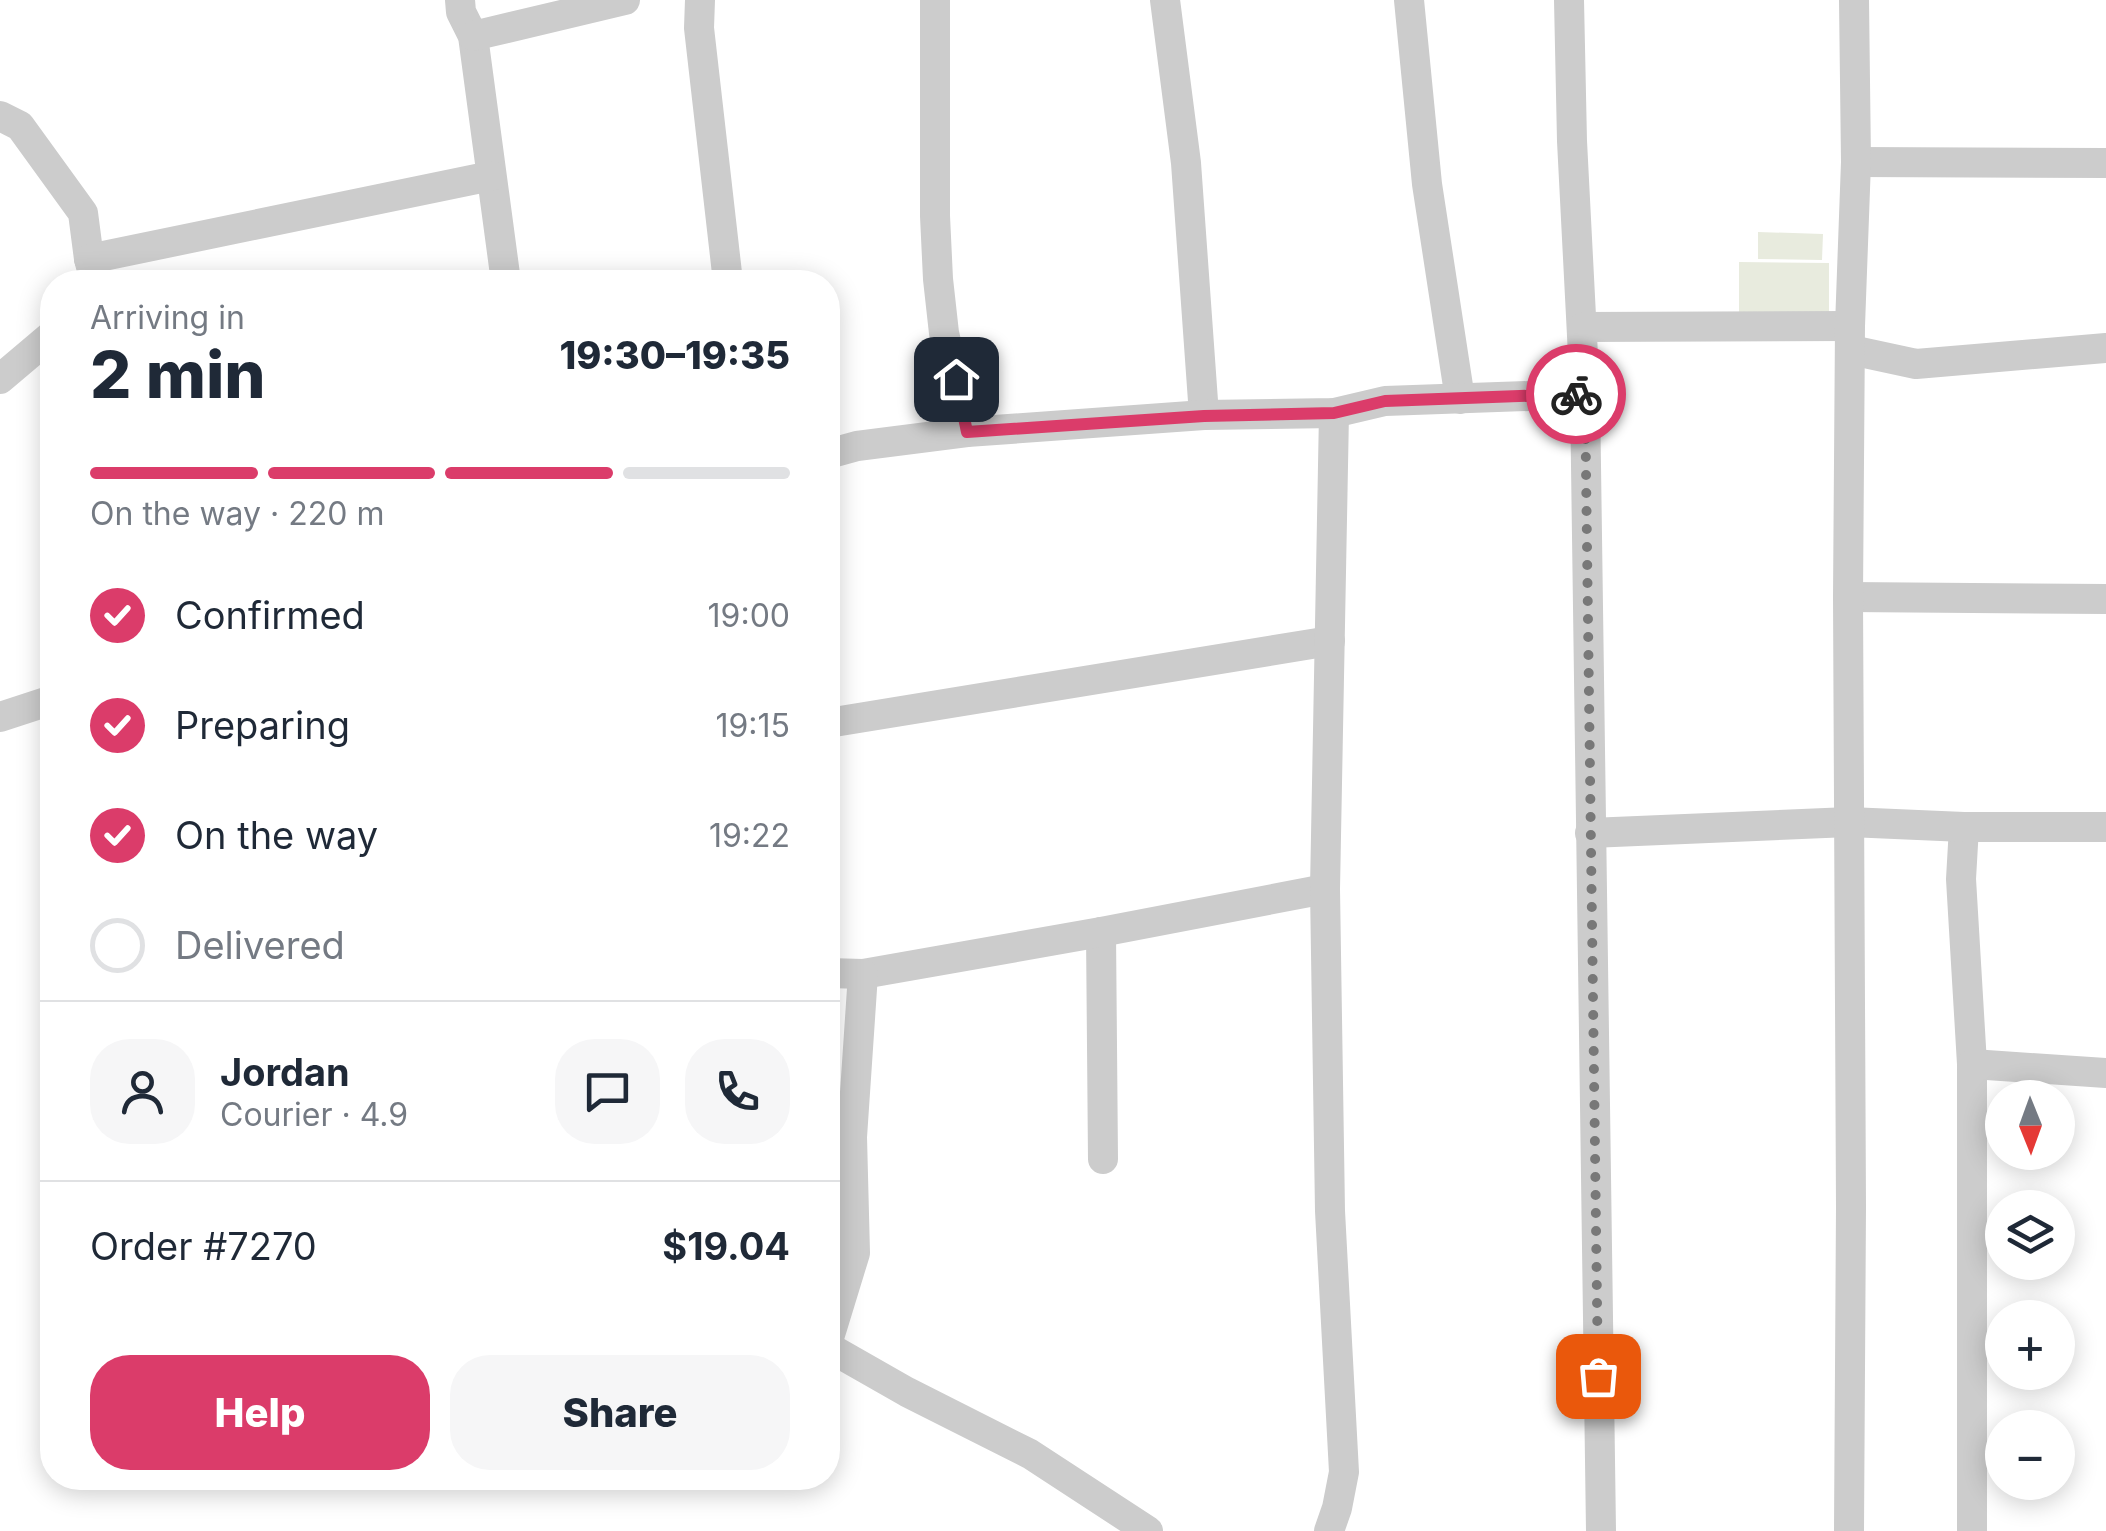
<!DOCTYPE html>
<html lang="en">
<head>
<meta charset="utf-8">
<style>
	body { margin:0; font-family:Inter,sans-serif; background:#f6f6f7; color:#1f2937; height:100vh; display:flex; flex-direction:column; font-size:38px; white-space:nowrap }
	* { box-sizing:border-box; margin:0 }
	p { font-size:32px; color:#747a83 }
	.icon { flex:none; width:55px; height:55px; fill:none; stroke:currentColor; stroke-width:2; stroke-linecap:round; stroke-linejoin:round }
	.map { position:relative; flex:1; overflow:hidden }
	.panel { position:absolute; left:40px; top:270px; width:800px; height:1220px; display:flex; flex-direction:column; background:#fff; border-radius:40px; box-shadow:0 5px 25px #0003 }
	.panel>* { flex:none }
	.needle { width:65px; rotate:179deg }
	.controls { position:absolute; left:1985px; top:1080px; display:grid; gap:20px }
	.controls a { display:grid; place-items:center; width:90px; height:90px; border-radius:50%; background:#fff; box-shadow:0 5px 25px #0003; font-size:50px }
	.pin { position:absolute; display:grid; place-items:center; width:85px; height:85px; color:#fff; margin:-42px; border-radius:20px; box-shadow:0 5px 15px #0006 }
	.courier { position:absolute; display:grid; place-items:center; width:100px; height:100px; margin:-50px; border:8px solid #db3c6a; border-radius:50%; background:#fff; color:#222; box-shadow:0 2px 12px #0007 }
	.summary em { font-style:normal; font-weight:800 }
	.summary div { display:flex; flex-direction:column-reverse }
	.summary { display:flex; align-items:center; justify-content:space-between; height:170px; padding:0 50px }
	h1 { font-size:65px; font-weight:800; line-height:75px }
	.bar { display:grid; grid-template-columns:repeat(4,1fr); gap:15px 10px; align-content:center; height:120px; padding:0 50px }
	.bar i { height:12px; border-radius:8px; background:#e0e1e3 }
	.bar .active { background:#db3c6a }
	.bar p { grid-column:span 4 }
	.line { display:flex; align-items:center; gap:25px; padding:0 50px; border-top:2px solid #e0e1e3 }
	.line div { flex:1 }
	.round { display:grid; place-items:center; flex:none; width:105px; height:105px; border-radius:40px; background:#f6f6f7 }
	ol { padding:0 50px; list-style:none }
	li { display:flex; align-items:center; gap:30px; height:110px }
	li p { margin-inline-start:auto }
	li .icon { padding:10px; border-radius:50%; background:#db3c6a; color:#fff; stroke-width:4 }
	li:last-child { color:#747a83 }
	li i { width:55px; height:55px; border:5px solid #e0e1e3; border-radius:50% }
	.cta { display:flex; gap:20px; margin-top:auto; padding:20px 50px }
	.cta a { flex:1; height:115px; border-radius:40px; background:#db3c6a; color:#fff; font-size:40px; font-weight:800; line-height:115px; text-align:center }
	.cta a+a { background:#f6f6f7; color:#1f2937 }
	.map>svg:first-child { display:block }
</style>
</head>
<body>
<div class="map">
<svg width="2106" height="1531" viewBox="0 0 2106 1531">
	<rect width="100%" height="100%" fill="#fff"/>
	<g fill="#e8ebde">
		<polygon points="1758,232 1823,234 1822,260 1758,259"/>
		<polygon points="1739,262 1829,263 1829,315 1739,314"/>
	</g>
	<g fill="none" stroke-linecap="round" stroke-linejoin="round">
		<g stroke="#ccc" stroke-width="30">
			<polyline points="460,0 461,12 473,36 506,282"/>
			<polyline points="700,0 699,28 728,282"/>
			<polyline points="935,0 935,216 938,279 944,333 967,432"/>
			<polyline points="1165,0 1186,163 1204,415"/>
			<polyline points="1409,0 1427,184 1460,399"/>
			<polyline points="1569,0 1572,141 1585,394 1601,1531"/>
			<polyline points="473,36 625,0"/>
			<polyline points="0,116 20,126 83,213 89,259 95,282"/>
			<polyline points="1856,162 2106,163"/>
			<polyline points="89,259 491,176"/>
			<polyline points="1583,327 1850,326"/>
			<polyline points="1851,350 1916,364 2106,348"/>
			<polyline points="0,379 52,335"/>
			<polyline points="828,454 857,446 967,432 1204,415 1334,413 1385,401 1585,394"/>
			<polyline points="1848,597 2106,599"/>
			<polyline points="0,717 52,700"/>
			<polyline points="828,723 1330,641"/>
			<polyline points="1964,827 1961,879 1972,1064 1972,1531"/>
			<polyline points="1590,833 1849,822 1964,827 2106,827"/>
			<polyline points="1101,932 1103,1159"/>
			<polyline points="828,973 863,974 1101,932 1325,889"/>
			<polyline points="1972,1064 2106,1073"/>
			<polyline points="828,1341 855,1253 852,1137 863,974"/>
			<polyline points="828,1347 907,1392 1030,1454 1148,1531"/>
			<polyline points="1329,1531 1337,1508 1344,1472 1330,1211 1325,889 1334,413"/>
			<polyline points="1849,1531 1851,1207 1848,597 1850,326 1856,162 1854,0"/>
		</g>
	</g>
	<g fill="none" stroke-linecap="round" stroke-linejoin="round">
		<polyline stroke="#787878" stroke-width="10" stroke-dasharray="0 18" points="1576,394 1585,394 1598,1376"/>
		<polyline stroke="#db3c6a" stroke-width="12" points="956,379 967,432 1204,416 1334,413 1385,401 1576,394"/>
	</g>
</svg>
<div class="controls">
<a><svg class="needle" viewBox="-14 -14 28 28"><path d="M0-13l5 13h-10z" fill="#e53935"/><path d="M0 13l5-13h-10z" fill="#747a83"/></svg></a>
<a><svg class="icon" aria-label="layers" viewBox="0 0 24 24"><path d="M12 4l9 5-9 5-9-5zM3 14l9 5 9-5"/></svg></a>
<a>+</a>
<a>−</a>
</div>
<div class="pin" style="left:1598px;top:1376px;background:#ea580c"><svg class="icon" aria-label="bag" viewBox="0 0 24 24"><path d="M5 8h14l-1 12H6zM9 8a3 3 0 0 1 6 0"/></svg></div>
<div class="pin" style="left:956px;top:379px;background:#1f2937"><svg class="icon" aria-label="home" viewBox="0 0 24 24"><path d="M3 11l9-7 9 7M6 9v11h12V9"/></svg></div>
<div class="courier" style="left:1576px;top:394px"><svg class="icon" aria-label="bike" viewBox="0 0 24 24"><circle cx="6" cy="16" r="4"/><circle cx="18" cy="16" r="4"/><path d="M6 16l4-8h5l3 8M10 8l3 8H6M13 5h3"/></svg></div>
<section class="panel">
<div class="summary"><div><h1>2 min</h1><p>Arriving in</p></div><em>19:30–19:35</em></div>
<div class="bar"><i class="active"></i><i class="active"></i><i class="active"></i><i></i><p>On the way · 220 m</p></div>
<ol>
<li><svg class="icon" aria-label="check" viewBox="0 0 24 24"><path d="M5 12l5 5 9-10"/></svg>Confirmed<p>19:00</p></li>
<li><svg class="icon" aria-label="check" viewBox="0 0 24 24"><path d="M5 12l5 5 9-10"/></svg>Preparing<p>19:15</p></li>
<li><svg class="icon" aria-label="check" viewBox="0 0 24 24"><path d="M5 12l5 5 9-10"/></svg>On the way<p>19:22</p></li>
<li><i></i>Delivered</li>
</ol>
<div class="line" style="height:180px"><a class="round"><svg class="icon" aria-label="person" viewBox="0 0 24 24"><circle cx="12" cy="8" r="4"/><path d="M4 21q1-7 8-7t8 7"/></svg></a><div><b>Jordan</b><p>Courier · 4.9</p></div><a class="round"><svg class="icon" aria-label="chat" viewBox="0 0 24 24"><path d="M4 5h16v11H9l-5 4z"/></svg></a><a class="round"><svg class="icon" aria-label="phone" viewBox="0 0 24 24"><path d="M5 4h4l2 5-3 2q2 4 5 5l2-3 5 2v4C11 20 4 13 5 4z"/></svg></a></div>
<div class="line" style="height:130px"><div>Order #7270</div><b>$19.04</b></div>
<div class="cta"><a>Help</a><a>Share</a></div>
</section>
</div>
</body>
</html>
